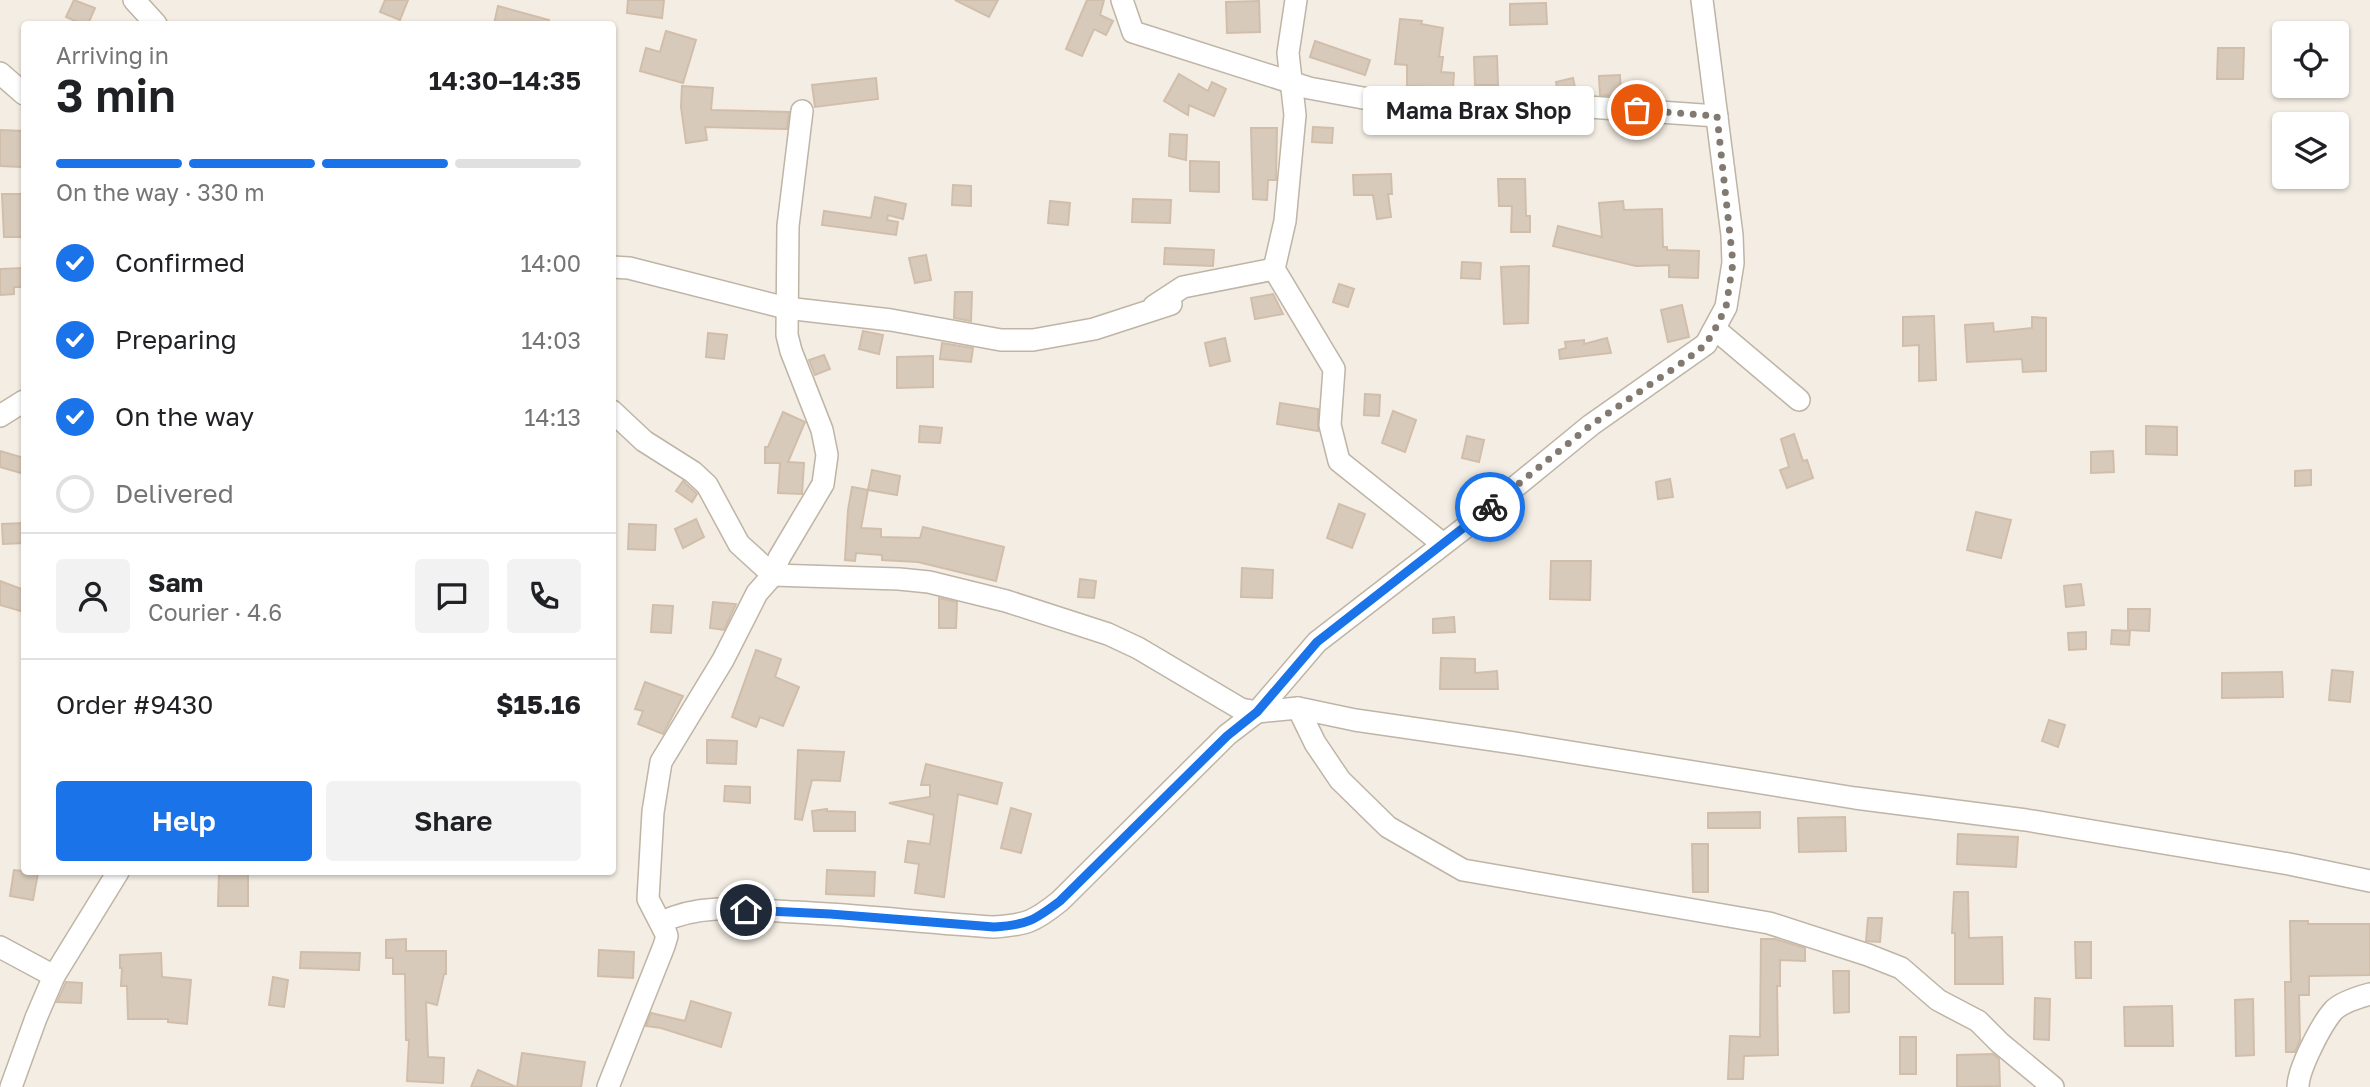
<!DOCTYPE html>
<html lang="en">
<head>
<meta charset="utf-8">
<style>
	body { margin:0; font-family:"Golos Text",sans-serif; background:#f2f2f2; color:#202124; height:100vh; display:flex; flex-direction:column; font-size:26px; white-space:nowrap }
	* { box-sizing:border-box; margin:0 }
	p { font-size:23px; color:#757577 }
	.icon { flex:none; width:38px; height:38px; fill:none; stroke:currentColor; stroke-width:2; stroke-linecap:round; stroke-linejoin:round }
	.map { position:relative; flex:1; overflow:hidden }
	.drawer { position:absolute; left:21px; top:21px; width:595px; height:854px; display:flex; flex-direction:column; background:#fff; border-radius:7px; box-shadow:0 2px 5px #0004 }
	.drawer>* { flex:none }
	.fabs { position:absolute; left:2272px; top:21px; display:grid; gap:14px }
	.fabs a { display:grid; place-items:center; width:77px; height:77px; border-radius:7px; background:#fff; box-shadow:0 2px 5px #0004; font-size:35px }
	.pin { position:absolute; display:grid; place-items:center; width:60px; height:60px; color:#fff; margin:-30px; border:4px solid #fff; border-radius:50%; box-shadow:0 2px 7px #0007 }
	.courier { position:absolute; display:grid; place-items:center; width:70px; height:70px; margin:-35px; border:5px solid #1a73e8; border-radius:50%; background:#fff; color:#222; box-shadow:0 2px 9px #0007 }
	.bubble { position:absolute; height:49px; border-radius:7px; background:#fff; box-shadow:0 2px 5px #0004; font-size:23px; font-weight:600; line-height:49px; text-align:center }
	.headline em { font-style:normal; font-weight:600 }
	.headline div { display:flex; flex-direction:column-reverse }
	.headline { display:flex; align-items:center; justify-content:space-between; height:119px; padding:0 35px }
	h1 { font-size:46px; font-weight:600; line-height:52px }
	.bar { display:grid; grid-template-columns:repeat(4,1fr); gap:10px 7px; align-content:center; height:84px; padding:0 35px }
	.bar i { height:9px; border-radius:5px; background:#e0e0e0 }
	.bar .on { background:#1a73e8 }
	.bar p { grid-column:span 4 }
	.line { display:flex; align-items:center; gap:18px; padding:0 35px; border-top:2px solid #e0e0e0 }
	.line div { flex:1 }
	.round { display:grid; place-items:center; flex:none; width:74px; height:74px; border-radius:7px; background:#f2f2f2 }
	ol { padding:0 35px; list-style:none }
	li { display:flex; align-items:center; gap:21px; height:77px }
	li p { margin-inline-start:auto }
	li .icon { padding:7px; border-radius:50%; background:#1a73e8; color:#fff; stroke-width:4 }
	li:last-child { color:#757577 }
	li i { width:38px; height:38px; border:4px solid #e0e0e0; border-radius:50% }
	.action { display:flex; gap:14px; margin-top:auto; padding:14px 35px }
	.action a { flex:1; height:80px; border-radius:7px; background:#1a73e8; color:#fff; font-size:28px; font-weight:600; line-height:80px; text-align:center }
	.action a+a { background:#f2f2f2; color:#202124 }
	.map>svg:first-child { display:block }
</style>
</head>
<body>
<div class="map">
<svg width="2370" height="1087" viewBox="0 0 2370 1087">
	<rect width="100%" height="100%" fill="#f3ede3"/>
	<g fill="#d8caba" stroke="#d1beaa" stroke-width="2">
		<polygon points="74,0 95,8 88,24 82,24 66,17"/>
		<polygon points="385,0 408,0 400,20 380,12"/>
		<polygon points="628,0 664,0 662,18 627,13"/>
		<polygon points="955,0 998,0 989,17"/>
		<polygon points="1087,0 1104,0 1100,15 1113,21 1106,35 1094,29 1082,56 1066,49"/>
		<polygon points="1259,1 1260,32 1227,33 1226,2"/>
		<polygon points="1546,3 1547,24 1510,25 1510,4"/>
		<polygon points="498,6 549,20 549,24 494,24"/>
		<polygon points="1400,19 1422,21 1421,24 1443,28 1439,57 1443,57 1441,72 1454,73 1453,88 1407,86 1407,65 1395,64"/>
		<polygon points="666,31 696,40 683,83 640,71 646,48 660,52"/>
		<polygon points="1315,41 1370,60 1365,75 1310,57"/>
		<polygon points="2218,48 2244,48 2243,79 2217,79"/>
		<polygon points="1497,56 1498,85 1475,85 1474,57"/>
		<polygon points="1179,74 1208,91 1212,82 1226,89 1214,116 1189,105 1188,115 1164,101"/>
		<polygon points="1620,75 1621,96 1600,95 1599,76"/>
		<polygon points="876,78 878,99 815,107 812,85"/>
		<polygon points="1573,78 1576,92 1558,92 1556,82"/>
		<polygon points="682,86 713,88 711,110 789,112 787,129 705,127 707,140 686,143 681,107"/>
		<polygon points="1313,127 1333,128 1332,143 1312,142"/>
		<polygon points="1251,128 1277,128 1276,180 1268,180 1267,200 1253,199"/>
		<polygon points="0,130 24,131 22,167 0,166"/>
		<polygon points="1170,134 1187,135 1186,160 1169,156"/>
		<polygon points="1190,161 1219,162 1219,192 1190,191"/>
		<polygon points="1391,174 1392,194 1388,194 1391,217 1377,219 1373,195 1354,195 1353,175"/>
		<polygon points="1498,179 1525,179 1526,216 1530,216 1530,232 1511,232 1512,206 1499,206"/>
		<polygon points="953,185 971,186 971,206 952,205"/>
		<polygon points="2,194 24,194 23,237 4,237"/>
		<polygon points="875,197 906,204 903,219 888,215 887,220 898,222 896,235 822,225 824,211 871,218"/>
		<polygon points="1133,199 1171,200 1170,223 1132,222"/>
		<polygon points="1050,201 1070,203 1068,225 1048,223"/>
		<polygon points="1623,201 1624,210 1662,209 1663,247 1667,247 1667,250 1699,251 1698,278 1669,277 1669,265 1636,266 1553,246 1558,226 1602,237 1599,203"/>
		<polygon points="1165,248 1214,250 1213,266 1164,264"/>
		<polygon points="926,255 931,280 915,283 909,258"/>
		<polygon points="1462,262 1481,263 1480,279 1461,278"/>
		<polygon points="1529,266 1528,323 1504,324 1501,267"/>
		<polygon points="24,268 24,287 14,287 14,294 0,295 0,269"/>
		<polygon points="1339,284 1354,289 1348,307 1333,302"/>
		<polygon points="955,292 972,292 971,321 954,318"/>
		<polygon points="1273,294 1283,314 1255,319 1251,298"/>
		<polygon points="1682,305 1689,337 1668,342 1661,310"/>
		<polygon points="1934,316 1936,380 1919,381 1919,345 1903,346 1903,317"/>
		<polygon points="2032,317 2046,318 2046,371 2023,372 2022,359 1967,362 1965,325 1993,323 1994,332 2032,328"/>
		<polygon points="863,331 883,335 879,354 859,349"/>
		<polygon points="708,333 727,335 724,359 706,357"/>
		<polygon points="1225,338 1230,361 1210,366 1205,343"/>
		<polygon points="1607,338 1611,353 1560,359 1559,350 1566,348 1565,342 1584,340 1584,344"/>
		<polygon points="942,343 973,348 971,362 940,359"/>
		<polygon points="824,355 830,369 815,375 809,360"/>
		<polygon points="933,356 933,387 897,388 897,357"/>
		<polygon points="1365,394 1380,395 1379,416 1364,415"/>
		<polygon points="1280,403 1318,409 1318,431 1277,424"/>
		<polygon points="1393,411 1416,420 1405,452 1382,443"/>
		<polygon points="783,412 805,422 788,462 804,463 802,494 778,493 780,463 765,463 765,447 768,447"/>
		<polygon points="920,426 942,428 940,443 919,442"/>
		<polygon points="2146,426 2177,427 2177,455 2146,454"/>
		<polygon points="1794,434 1803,461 1807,460 1813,478 1787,488 1780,470 1789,467 1781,439"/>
		<polygon points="1467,436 1484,440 1479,462 1462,458"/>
		<polygon points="0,451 24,458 24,474 0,467"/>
		<polygon points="2113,451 2114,472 2091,473 2091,452"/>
		<polygon points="872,470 900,476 897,495 868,490 861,528 881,529 881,537 920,538 923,527 1004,547 996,581 918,562 882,560 882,555 856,553 855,561 845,560 848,510 852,487 868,490"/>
		<polygon points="2311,470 2311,485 2295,486 2295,471"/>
		<polygon points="1670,479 1673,497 1658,499 1656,482"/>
		<polygon points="683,481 697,494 692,502 676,491"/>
		<polygon points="1339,504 1365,514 1352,548 1327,538"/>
		<polygon points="1976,512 2011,520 2001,558 1967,550"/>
		<polygon points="696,519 704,537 683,548 675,529"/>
		<polygon points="24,523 24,543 3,544 2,524"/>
		<polygon points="629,524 656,525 655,550 628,549"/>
		<polygon points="1551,561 1591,561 1590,600 1550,599"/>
		<polygon points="1242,568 1273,570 1272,598 1241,597"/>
		<polygon points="1080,579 1096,581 1094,598 1078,597"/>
		<polygon points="0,581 24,590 24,612 0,605"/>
		<polygon points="2081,584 2084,605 2066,607 2064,586"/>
		<polygon points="939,598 957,602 956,628 939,628"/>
		<polygon points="713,602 736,604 724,630 710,628"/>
		<polygon points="653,605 673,606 671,633 651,632"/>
		<polygon points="2128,609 2150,609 2149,631 2128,630"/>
		<polygon points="1454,617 1455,632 1433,633 1433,619"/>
		<polygon points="2112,630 2130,631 2129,645 2111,644"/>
		<polygon points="2086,632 2086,649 2069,650 2068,633"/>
		<polygon points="756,650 781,659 775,677 799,687 783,726 760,717 756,727 732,717"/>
		<polygon points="1441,658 1475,659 1475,673 1497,671 1498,689 1440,689"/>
		<polygon points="2332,670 2353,672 2350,702 2329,700"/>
		<polygon points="2282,672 2283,697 2222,698 2222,673"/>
		<polygon points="645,682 683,696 663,734 638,724 643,711 635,709"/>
		<polygon points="2049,720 2065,725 2058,747 2042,741"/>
		<polygon points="707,740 737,741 736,764 707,763"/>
		<polygon points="798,750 844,752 840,781 812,780 802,820 795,819"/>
		<polygon points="926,764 1002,783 997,804 958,794 944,897 915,893 919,864 905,862 908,841 930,844 934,815 889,803 930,797 930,785 921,785"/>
		<polygon points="725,786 750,787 750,803 724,801"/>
		<polygon points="1011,808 1031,814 1021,853 1001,848"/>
		<polygon points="827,809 827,811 855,812 855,831 814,831 812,811"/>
		<polygon points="1760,812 1760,828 1708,828 1708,813"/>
		<polygon points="1845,817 1846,851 1799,852 1798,818"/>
		<polygon points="1958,834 2018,837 2016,867 1957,864"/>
		<polygon points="1692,844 1708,844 1708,892 1693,892"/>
		<polygon points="14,870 38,873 33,900 10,896"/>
		<polygon points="827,870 875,872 874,896 826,894"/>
		<polygon points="219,873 248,874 248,906 218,906"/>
		<polygon points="1954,892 1968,892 1969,938 2002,937 2003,984 1955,984 1955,933 1952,933"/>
		<polygon points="1868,918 1882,918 1880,942 1866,941"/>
		<polygon points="2290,921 2308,921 2308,924 2370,924 2370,975 2309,976 2309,995 2299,995 2300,1040 2295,1052 2286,1052 2285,982 2291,982"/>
		<polygon points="406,939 406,951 446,951 446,974 444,974 437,1005 426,1002 428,1057 444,1058 443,1083 407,1081 409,1040 406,1040 405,974 393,974 393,958 386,958 386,940"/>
		<polygon points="1761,939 1775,939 1805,948 1805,961 1780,960 1780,986 1777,986 1778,1055 1744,1056 1743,1079 1728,1079 1730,1036 1760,1037"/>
		<polygon points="2075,942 2091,942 2091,978 2076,978"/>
		<polygon points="599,950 634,952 633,978 598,976"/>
		<polygon points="301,952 360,953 359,970 300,968"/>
		<polygon points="161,953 162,977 191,980 187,1024 168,1022 168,1019 128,1019 127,986 121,986 122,968 120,968 120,955"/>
		<polygon points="1833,971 1849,971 1849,1012 1834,1013"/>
		<polygon points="273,977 288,980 284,1007 269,1005"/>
		<polygon points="66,982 82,983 81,1003 57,1002"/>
		<polygon points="2035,998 2050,999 2049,1040 2034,1039"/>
		<polygon points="2253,999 2254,1055 2236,1056 2235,1000"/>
		<polygon points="691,1001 731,1013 721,1047 661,1028 646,1026 651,1013 685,1021"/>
		<polygon points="2172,1006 2173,1046 2125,1046 2124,1007"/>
		<rect x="1900" y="1037" width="16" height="37"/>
		<polygon points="522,1053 585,1062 581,1087 517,1087"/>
		<polygon points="1993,1054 1999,1059 2000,1086 1957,1087 1957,1055"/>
		<polygon points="478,1070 516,1087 471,1087"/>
	</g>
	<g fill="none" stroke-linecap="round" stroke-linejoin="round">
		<g stroke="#bfb4a5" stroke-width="24">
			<g id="street">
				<polyline points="134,0 156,24"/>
				<polyline points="1122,0 1133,32 1309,88 1390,103 1504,101 1717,116"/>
				<polyline points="1296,0 1288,53 1295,115 1285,221 1274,269 1334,369 1330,425 1339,461 1443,544"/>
				<polyline points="0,73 24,94"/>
				<polyline points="612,267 629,268 786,308 891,320 1001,340 1033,340 1094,329 1171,304"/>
				<polyline points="1154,306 1183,287 1274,269"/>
				<polyline points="1715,329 1799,400"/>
				<polyline points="612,411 644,441 693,472 707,485 739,544 773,575 899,579 929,582 1006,601 1108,634 1138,648 1241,709 1257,712 1298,708 1355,720 1514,743 1855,798 2026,820 2289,864 2370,881"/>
				<polyline points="0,416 24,401"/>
				<polyline points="1298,708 1315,743 1340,780 1388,827 1463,870 1769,923 1868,955 1901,968 1938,1000 1978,1021 2000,1043 2053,1087"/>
				<polyline points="666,934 648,899 653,812 661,762 723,660 757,593 773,575 779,558 823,484 827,455 822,430 791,351 787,335 788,226 802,111"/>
				<polyline points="0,947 54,976"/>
				<polyline points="11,1087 36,1018 54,976 118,872"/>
				<path d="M608 1087 664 946 667 936 662 922C702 902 751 910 795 912 861 915 928 923 994 927 1027 925 1035 921 1060 901L1227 735 1257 712 1317 642 1471 523 1591 425 1706 344 1726 307 1733 263 1732 235 1702 0"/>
				<path d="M2298 1087C2298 1069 2322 1023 2334 1010 2342 1002 2359 997 2370 994"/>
			</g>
		</g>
		<use href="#street" stroke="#fff" stroke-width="21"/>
	</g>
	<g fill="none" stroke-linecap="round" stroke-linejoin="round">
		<polyline stroke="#827a71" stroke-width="7" stroke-dasharray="0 12.6" points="1490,507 1591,425 1686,360 1706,344 1715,329 1726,307 1733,263 1717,116 1637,110"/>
		<path stroke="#1a73e8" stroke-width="9" d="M746 910 830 914 994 927C1027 925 1035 920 1060 901L1227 736 1257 712 1317 642 1490 507"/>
	</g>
</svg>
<div class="fabs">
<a><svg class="icon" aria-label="locate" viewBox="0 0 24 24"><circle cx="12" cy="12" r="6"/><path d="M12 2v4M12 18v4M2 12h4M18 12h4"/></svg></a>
<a><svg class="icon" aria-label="layers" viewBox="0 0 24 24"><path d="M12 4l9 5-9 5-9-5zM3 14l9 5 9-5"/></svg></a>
</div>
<div class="pin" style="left:1637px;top:110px;background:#ea580c"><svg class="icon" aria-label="bag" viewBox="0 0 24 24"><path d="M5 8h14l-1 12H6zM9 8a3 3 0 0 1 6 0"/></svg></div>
<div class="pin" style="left:746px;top:910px;background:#1f2937"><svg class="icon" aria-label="home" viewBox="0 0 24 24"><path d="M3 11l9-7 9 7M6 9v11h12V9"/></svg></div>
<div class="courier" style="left:1490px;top:507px"><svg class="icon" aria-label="bike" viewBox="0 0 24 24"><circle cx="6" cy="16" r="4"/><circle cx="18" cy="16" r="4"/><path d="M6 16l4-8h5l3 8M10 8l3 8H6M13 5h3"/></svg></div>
<div class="bubble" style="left:1363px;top:86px;width:231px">Mama Brax Shop</div>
<section class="drawer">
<div class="headline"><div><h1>3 min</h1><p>Arriving in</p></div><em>14:30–14:35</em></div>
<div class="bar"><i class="on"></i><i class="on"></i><i class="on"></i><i></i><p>On the way · 330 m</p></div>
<ol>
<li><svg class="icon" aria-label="check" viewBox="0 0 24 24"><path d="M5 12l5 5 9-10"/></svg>Confirmed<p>14:00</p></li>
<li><svg class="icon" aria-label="check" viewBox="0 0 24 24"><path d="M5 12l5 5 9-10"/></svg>Preparing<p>14:03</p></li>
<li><svg class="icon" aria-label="check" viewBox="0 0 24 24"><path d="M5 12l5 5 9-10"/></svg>On the way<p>14:13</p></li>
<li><i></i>Delivered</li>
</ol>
<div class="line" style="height:126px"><a class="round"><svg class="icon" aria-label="person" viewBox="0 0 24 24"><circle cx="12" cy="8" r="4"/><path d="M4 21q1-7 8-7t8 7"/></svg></a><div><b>Sam</b><p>Courier · 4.6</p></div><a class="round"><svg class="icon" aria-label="chat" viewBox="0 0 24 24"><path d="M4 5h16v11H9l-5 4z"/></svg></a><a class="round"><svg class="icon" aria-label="phone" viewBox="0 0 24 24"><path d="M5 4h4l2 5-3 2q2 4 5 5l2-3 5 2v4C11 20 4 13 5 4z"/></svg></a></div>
<div class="line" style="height:91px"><div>Order #9430</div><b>$15.16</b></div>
<div class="action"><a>Help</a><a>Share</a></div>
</section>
</div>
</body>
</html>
